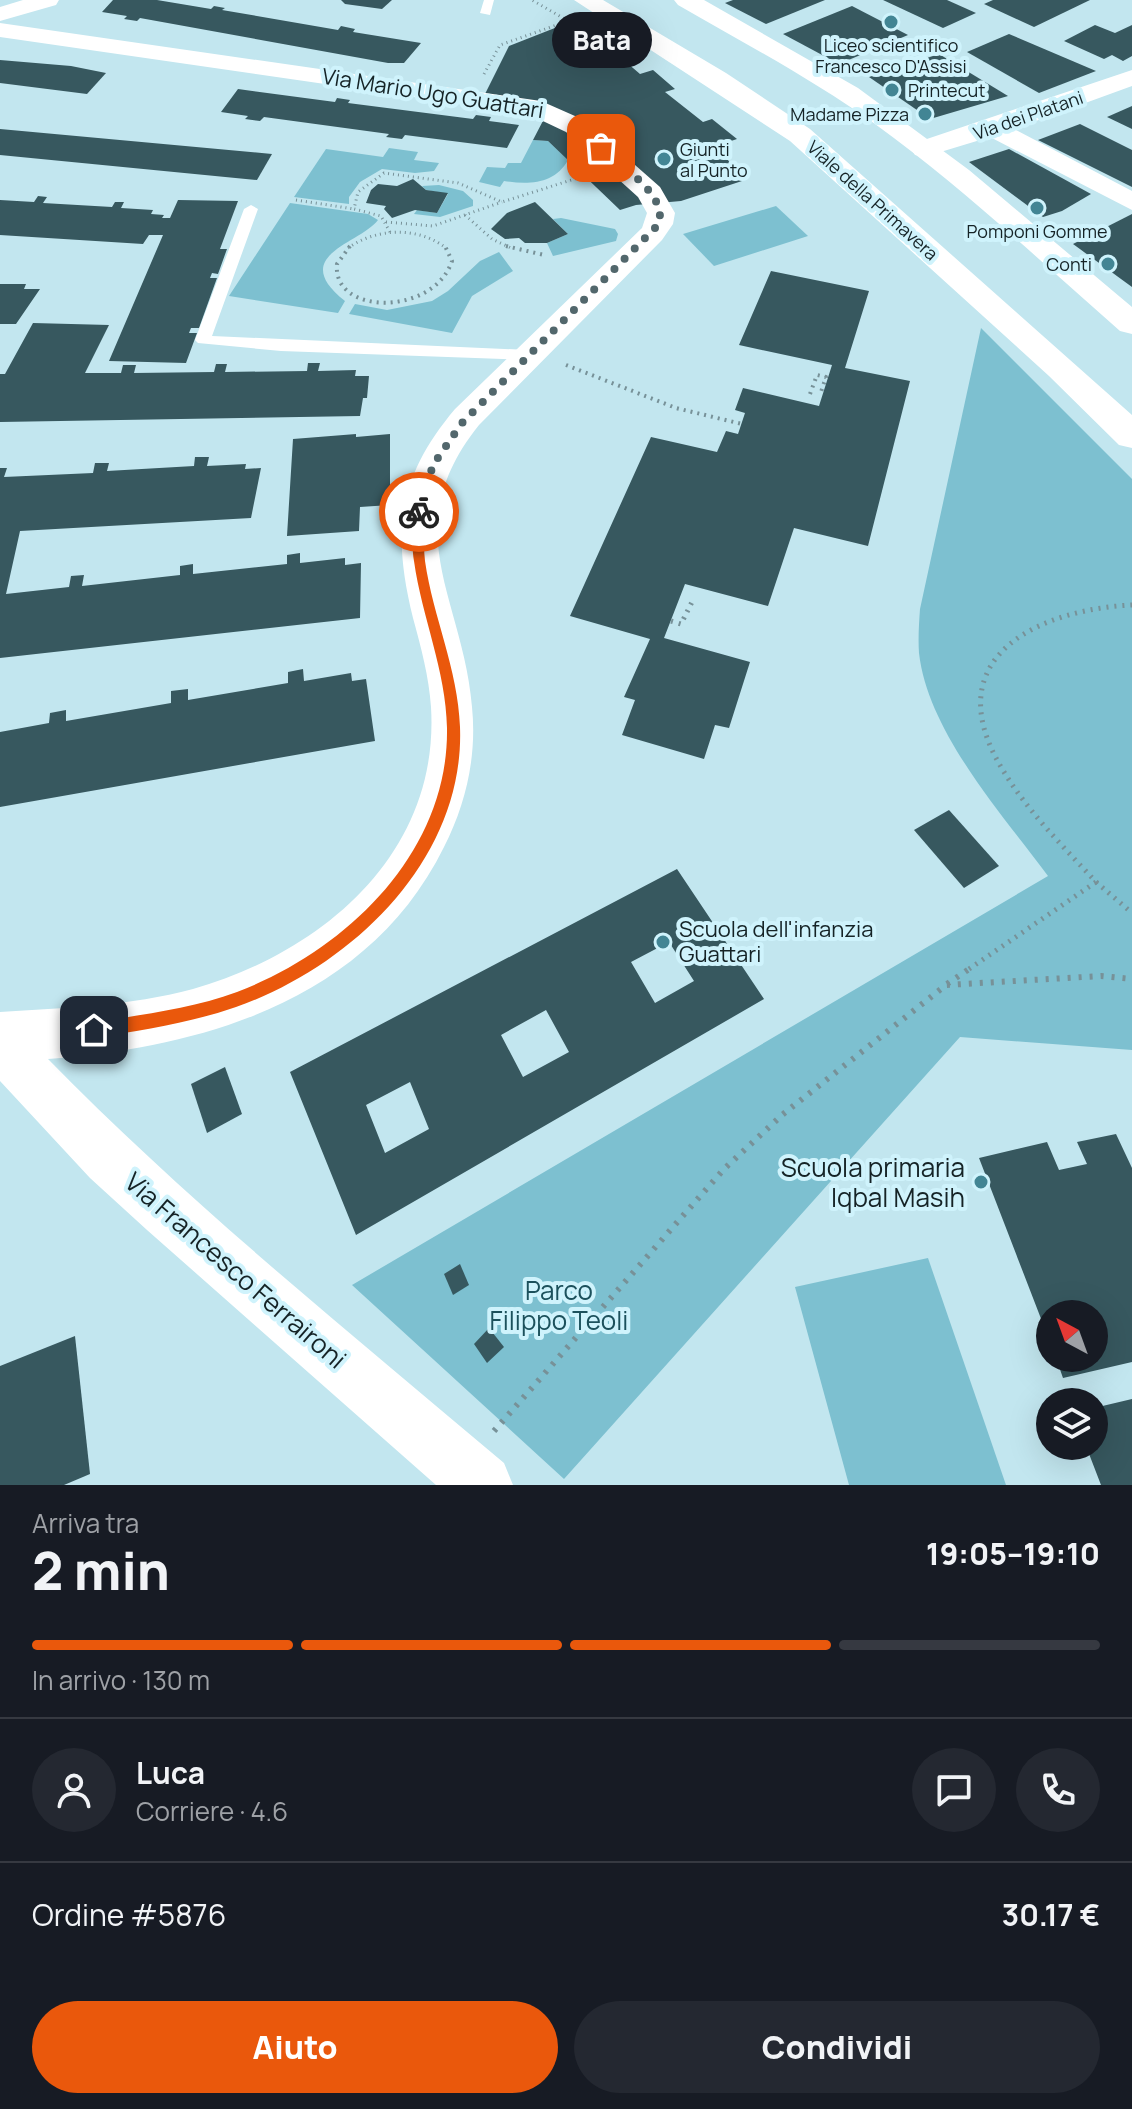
<!DOCTYPE html>
<html lang="it">
<head>
<meta charset="utf-8">
<style>
	body { margin:0; font-family:Manrope,sans-serif; background:#242831; color:#f1f3f6; height:100vh; display:flex; flex-direction:column; font-size:30px; white-space:nowrap }
	* { box-sizing:border-box; margin:0 }
	p { font-size:26px; color:#9ea1a6 }
	.icon { flex:none; width:44px; height:44px; fill:none; stroke:currentColor; stroke-width:2; stroke-linecap:round; stroke-linejoin:round }
	.map { position:relative; height:1485px; overflow:hidden }
	.details { display:flex; flex-direction:column; background:#171b24; flex:1 }
	.details>* { flex:none }
	.needle { width:52px; rotate:319deg }
	.fabs { position:absolute; left:1036px; top:1300px; display:grid; gap:16px }
	.fabs a { display:grid; place-items:center; width:72px; height:72px; border-radius:50%; background:#171b24; box-shadow:0 8px 32px #0002; font-size:40px }
	.pin { position:absolute; display:grid; place-items:center; width:68px; height:68px; color:#fff; margin:-34px; border-radius:16px; box-shadow:0 4px 12px #0006 }
	.courier { position:absolute; display:grid; place-items:center; width:80px; height:80px; margin:-40px; border:6px solid #ea580c; border-radius:50%; background:#fff; color:#222; box-shadow:0 2px 10px #0007 }
	.bubble { position:absolute; height:56px; border-radius:28px; background:#171b24; box-shadow:0 8px 32px #0002; font-size:26px; font-weight:800; line-height:56px; text-align:center }
	.headline em { font-style:normal; font-weight:800 }
	.headline div { display:flex; flex-direction:column-reverse }
	.headline { display:flex; align-items:center; justify-content:space-between; height:136px; padding:0 32px }
	h1 { font-size:52px; font-weight:800; line-height:60px }
	.bar { display:grid; grid-template-columns:repeat(4,1fr); gap:12px 8px; align-content:center; height:96px; padding:0 32px }
	.bar i { height:10px; border-radius:6px; background:#363941 }
	.bar .on { background:#ea580c }
	.bar p { grid-column:span 4 }
	.line { display:flex; align-items:center; gap:20px; padding:0 32px; border-top:2px solid #363941 }
	.line div { flex:1 }
	.round { display:grid; place-items:center; flex:none; width:84px; height:84px; border-radius:42px; background:#242831 }
	.primary-button { display:flex; gap:16px; margin-top:auto; padding:16px 32px }
	.primary-button a { flex:1; height:92px; border-radius:48px; background:#ea580c; color:#fff; font-size:32px; font-weight:800; line-height:92px; text-align:center }
	.primary-button a+a { background:#242831; color:#f1f3f6 }
	.map>svg:first-child { display:block }
</style>
</head>
<body>
<div class="map">
<svg width="1132" height="1485" viewBox="0 0 1132 1485">
	<rect width="100%" height="100%" fill="#c2e6ef"/>
	<g fill="#7dc0d0">
		<path d="M533 140 548 141 568 160C555 184 529 185 504 181L500 187 479 182 487 167 505 168 508 163H521Z"/>
		<polygon points="389,148 418,152 414,160 439,163 434,171 415,173 382,169 360,182 349,197 349,204 294,197 326,149 383,157"/>
		<polygon points="439,185 463,191 473,200 473,206 440,217 414,214 417,210 437,213 448,194 426,190 422,186"/>
		<path d="M290 203 368 214 378 220C360 244 287 255 345 301L338 313 229 296Z"/>
		<polygon points="776,206 808,236 714,266 683,234"/>
		<polygon points="561,218 615,229 618,234 616,241 553,256 547,243 568,234 553,219"/>
		<polygon points="499,252 513,271 472,296 452,333 349,314 355,304 387,310 432,301 448,291 480,261"/>
		<path d="M981 328 1132 479V1050L960 1037 564 1479 352 1285 1048 876C1002 814 928 732 919 653 918 639 919 623 920 609Z"/>
		<polygon points="928,1258 1006,1485 849,1485 795,1287"/>
	</g>
	<g fill="#37585f" fill-rule="evenodd">
		<polygon points="113,0 157,0 211,9 214,6 225,8 222,10 338,30 341,26 355,29 353,32 421,43 404,63 388,63 140,18 137,21 124,19 127,16 102,12"/>
		<polygon points="341,0 392,0 382,9 345,4"/>
		<polygon points="733,0 825,0 766,24 725,3"/>
		<polygon points="883,0 947,0 976,13 943,28"/>
		<polygon points="993,0 1090,0 1034,27 984,4"/>
		<polygon points="852,6 908,35 839,64 783,34"/>
		<polygon points="565,24 622,63 626,62 640,74 653,70 675,89 665,92 703,122 712,119 737,139 719,145 711,157 726,157 742,181 681,201 636,205 620,210 548,141 533,140 546,115 479,106 509,46"/>
		<polygon points="1095,25 1115,33 1132,25 1132,56 1123,61 1112,55 1104,59 1064,41"/>
		<polygon points="1009,34 1096,71 1039,93 967,52"/>
		<polygon points="939,54 1008,96 930,119 869,77"/>
		<polygon points="0,60 71,66 106,73 87,94 0,83"/>
		<polygon points="238,89 335,102 337,98 350,100 348,103 473,119 476,115 491,117 489,121 519,125 507,148 405,135 402,139 386,137 389,134 264,117 260,121 245,119 248,116 221,112"/>
		<polygon points="1132,106 1132,129 1107,117"/>
		<polygon points="1080,124 1132,150 1132,187 1038,140"/>
		<polygon points="0,129 272,154 257,180 0,155"/>
		<polygon points="1009,149 1091,194 1062,211 1043,217 969,162"/>
		<polygon points="413,179 426,190 448,193 437,213 415,210 392,218 384,209 386,206 366,203 371,190 378,184 397,186"/>
		<polygon points="38,196 47,197 43,203 112,207 115,202 124,202 121,208 153,210 151,214 164,215 162,218 170,218 178,200 238,201 220,249 227,249 218,274 212,273 210,278 217,278 199,328 191,328 189,333 197,333 186,363 109,361 163,235 149,235 143,244 0,235 0,200 34,202"/>
		<polygon points="535,202 568,234 547,243 525,243 519,238 505,239 491,229 507,213"/>
		<polygon points="1132,214 1132,287 1073,244"/>
		<polygon points="771,271 869,291 845,368 910,381 868,546 794,528 768,606 685,584 664,638 750,662 729,728 715,725 704,759 622,735 635,700 624,697 650,639 570,616 651,437 717,452 726,431 738,434 745,413 735,410 743,388 819,406 832,365 739,345"/>
		<polygon points="0,284 26,284 24,289 40,289 16,324 0,324"/>
		<polygon points="33,323 109,325 85,373 121,373 123,365 136,365 134,373 214,372 216,364 227,364 225,372 307,371 308,363 320,363 318,371 356,370 355,376 369,376 367,398 363,398 360,416 0,422 0,374 5,374"/>
		<polygon points="356,434 356,437 390,434 390,505 360,507 359,531 287,536 293,439"/>
		<polygon points="195,457 209,457 207,466 246,464 245,469 261,468 251,518 20,531 6,594 69,587 71,576 84,575 82,586 180,575 180,566 193,564 193,574 287,564 287,555 300,553 300,563 345,558 345,565 361,563 360,618 0,658 0,468 7,468 4,477 93,473 95,463 109,463 107,471 194,466"/>
		<polygon points="303,669 304,681 351,673 352,681 366,679 375,741 0,807 0,732 49,723 50,713 66,710 66,721 171,703 171,691 188,689 188,700 288,683 288,672"/>
		<polygon points="949,810 999,866 964,888 914,830"/>
		<path d="M677 869 764 999 356 1235 290 1072ZM669 942 694 981 655 1003 631 962ZM546 1010 569 1052 523 1077 501 1035ZM410 1082 429 1129 385 1153 366 1105Z"/>
		<polygon points="225,1067 242,1114 207,1133 191,1084"/>
		<polygon points="1116,1134 1132,1168 1132,1362 1063,1378 1056,1358 1094,1358 1094,1314 1050,1314 1050,1342 979,1158 1047,1142 1059,1170 1087,1164 1077,1142"/>
		<polygon points="460,1264 469,1285 453,1295 444,1274"/>
		<polygon points="489,1328 504,1347 487,1363 474,1344"/>
		<polygon points="75,1336 90,1474 64,1485 0,1485 0,1366"/>
		<polygon points="1132,1399 1132,1485 1101,1485 1086,1446 1094,1446 1094,1408"/>
	</g>
	<g fill="none" stroke-linecap="round" stroke-linejoin="round">
		<g stroke="#779198" stroke-width="3" stroke-dasharray="1 4" stroke-linecap="butt">
			<polyline points="484,74 500,45 568,21 532,0"/>
			<polyline points="296,200 354,209"/>
			<polyline points="465,215 492,239 511,248"/>
			<polyline points="386,222 433,226 502,202"/>
			<polyline points="390,232 381,216 354,209 358,192 384,173 458,183 502,202 584,176"/>
			<path d="M348 248C376 228 418 226 446 248"/>
		</g>
		<g stroke="#779198" stroke-width="4" stroke-dasharray="2 5" stroke-linecap="butt">
			<path d="M350 246 337 264C332 316 434 316 452 261L445 246"/>
			<polyline points="506,246 544,255"/>
			<polyline points="566,365 676,408 742,424"/>
			<polyline points="810,394 817,375 826,377 821,392 824,392"/>
		</g>
		<g stroke="#779198" stroke-width="5" stroke-dasharray="2 6" stroke-linecap="butt">
			<polyline points="671,621 681,624 692,602"/>
			<polyline points="1096,882 1132,913"/>
			<path d="M969 969 1096 882C1060 843 1021 805 996 758 941 653 1044 609 1132 605"/>
		</g>
		<g stroke="#779198" stroke-width="6" stroke-dasharray="3 8" stroke-linecap="butt">
			<polyline points="947,984 972,967"/>
			<polyline points="494,1431 724,1169 782,1115 946,985 1101,976 1132,979"/>
		</g>
		<g fill="#fff" fill-rule="evenodd">
			<polygon points="484,0 494,0 490,15 480,13"/>
			<polygon points="251,205 258,209 212,336 528,350 536,355 528,360 281,351 198,343 195,340 244,209"/>
		</g>
		<g fill="#fff" fill-rule="evenodd">
			<polygon points="23,0 59,0 56,5 0,21 0,7"/>
			<path d="M0 23 541 101 584 120 660 187 675 213 673 224 662 240 479 425C395 530 463 597 472 707 477 756 466 804 444 847 369 999 206 1047 48 1059 190 1204 349 1332 504 1463L513 1485H436L147 1230 90 1178 0 1081V1012C64 1008 130 1006 193 989 323 952 440 853 431 707 429 677 421 647 413 618 392 532 397 478 455 409L642 228 647 213 638 197 566 132 526 113 0 37Z"/>
			<polygon points="1132,70 1132,86 1014,129 1132,191 1132,210 990,137 924,157 915,155 911,149 915,143"/>
		</g>
		<g fill="#fff" fill-rule="evenodd">
			<polygon points="574,0 603,0 726,73 810,129 1132,415 1132,448 1119,445 1049,376 790,141"/>
			<path d="M674 0H704L858 88 969 170 1132 307V334L1120 331C1040 261 962 187 875 124 812 79 744 43 678 5Z"/>
		</g>
	</g>
	<path fill="#ea580c" d="M419 508 425 512C425 528 423 545 425 561 433 617 458 669 460 727 465 858 353 966 236 1007 190 1023 142 1030 94 1038L89 1036V1025L94 1023C142 1014 191 1009 237 992 347 950 449 852 447 728 446 670 422 618 414 561 411 545 414 528 414 512Z"/>
	<g fill="none" stroke-linecap="round" stroke-linejoin="round">
		<path stroke="#52676c" stroke-width="8" stroke-dasharray="0 14.4" d="M419 512 433 465 462 423 659 224C667 193 621 167 601 148"/>
	</g>
	<g fill="#428594" stroke="#cff3fc" stroke-width="3">
		<circle cx="891" cy="22" r="8"/>
		<circle cx="892" cy="90" r="8"/>
		<circle cx="925" cy="114" r="8"/>
		<circle cx="664" cy="159" r="8"/>
		<circle cx="1037" cy="208" r="8"/>
		<circle cx="1108" cy="264" r="8"/>
		<circle cx="663" cy="942" r="8"/>
		<circle cx="981" cy="1182" r="8"/>
	</g>
	<g text-anchor="middle" dominant-baseline="central" stroke-width="8" stroke-linejoin="round" paint-order="stroke">
		<g font-size="18" fill="#152326" stroke="#cff3fc">
			<text x="891" y="45">Liceo scientifico<tspan x="891" dy="21">Francesco D'Assisi</tspan></text>
			<text x="908" y="90" text-anchor="start">Printecut</text>
			<text x="909" y="114" text-anchor="end">Madame Pizza</text>
			<text x="680" y="149" text-anchor="start">Giunti<tspan x="680" dy="21">al Punto</tspan></text>
			<text x="1037" y="231">Pomponi Gomme</text>
			<text x="1092" y="264" text-anchor="end">Conti</text>
		</g>
		<g font-size="18" fill="#152326" stroke="#cff3fc">
			<text transform="translate(1028 115) rotate(-19)">Via dei Platani</text>
			<text transform="translate(873 200) rotate(42)">Viale della Primavera</text>
		</g>
		<g font-size="22" fill="#152326" stroke="#cff3fc">
			<text transform="translate(433 93) rotate(9)">Via Mario Ugo Guattari</text>
		</g>
		<g font-size="22" fill="#152326" stroke="#cff3fc" text-anchor="start">
			<text x="679" y="929">Scuola dell'infanzia<tspan x="679" dy="25">Guattari</tspan></text>
		</g>
		<g font-size="26" fill="#152326" stroke="#cff3fc" text-anchor="end">
			<text x="965" y="1167">Scuola primaria<tspan x="965" dy="30">Iqbal Masih</tspan></text>
		</g>
		<g font-size="26" fill="#152326" stroke="#cff3fc">
			<text transform="translate(236 1270) rotate(41)">Via Francesco Ferraironi</text>
		</g>
		<g font-size="26" fill="#1c515c" stroke="#cff3fc">
			<text x="559" y="1290">Parco<tspan x="559" dy="30">Filippo Teoli</tspan></text>
		</g>
	</g>
</svg>
<div class="fabs">
<a><svg class="needle" viewBox="-14 -14 28 28"><path d="M0-13l5 13h-10z" fill="#e53935"/><path d="M0 13l5-13h-10z" fill="#9ea1a6"/></svg></a>
<a><svg class="icon" aria-label="layers" viewBox="0 0 24 24"><path d="M12 4l9 5-9 5-9-5zM3 14l9 5 9-5"/></svg></a>
</div>
<div class="pin" style="left:601px;top:148px;background:#ea580c"><svg class="icon" aria-label="bag" viewBox="0 0 24 24"><path d="M5 8h14l-1 12H6zM9 8a3 3 0 0 1 6 0"/></svg></div>
<div class="pin" style="left:94px;top:1030px;background:#1f2937"><svg class="icon" aria-label="home" viewBox="0 0 24 24"><path d="M3 11l9-7 9 7M6 9v11h12V9"/></svg></div>
<div class="courier" style="left:419px;top:512px"><svg class="icon" aria-label="bike" viewBox="0 0 24 24"><circle cx="6" cy="16" r="4"/><circle cx="18" cy="16" r="4"/><path d="M6 16l4-8h5l3 8M10 8l3 8H6M13 5h3"/></svg></div>
<div class="bubble" style="left:552px;top:12px;width:100px">Bata</div>
</div>
<section class="details">
<div class="headline"><div><h1>2 min</h1><p>Arriva tra</p></div><em>19:05–19:10</em></div>
<div class="bar"><i class="on"></i><i class="on"></i><i class="on"></i><i></i><p>In arrivo · 130 m</p></div>
<div class="line" style="height:144px"><a class="round"><svg class="icon" aria-label="person" viewBox="0 0 24 24"><circle cx="12" cy="8" r="4"/><path d="M4 21q1-7 8-7t8 7"/></svg></a><div><b>Luca</b><p>Corriere · 4.6</p></div><a class="round"><svg class="icon" aria-label="chat" viewBox="0 0 24 24"><path d="M4 5h16v11H9l-5 4z"/></svg></a><a class="round"><svg class="icon" aria-label="phone" viewBox="0 0 24 24"><path d="M5 4h4l2 5-3 2q2 4 5 5l2-3 5 2v4C11 20 4 13 5 4z"/></svg></a></div>
<div class="line" style="height:104px"><div>Ordine #5876</div><b>30.17 €</b></div>
<div class="primary-button"><a>Aiuto</a><a>Condividi</a></div>
</section>
</body>
</html>
